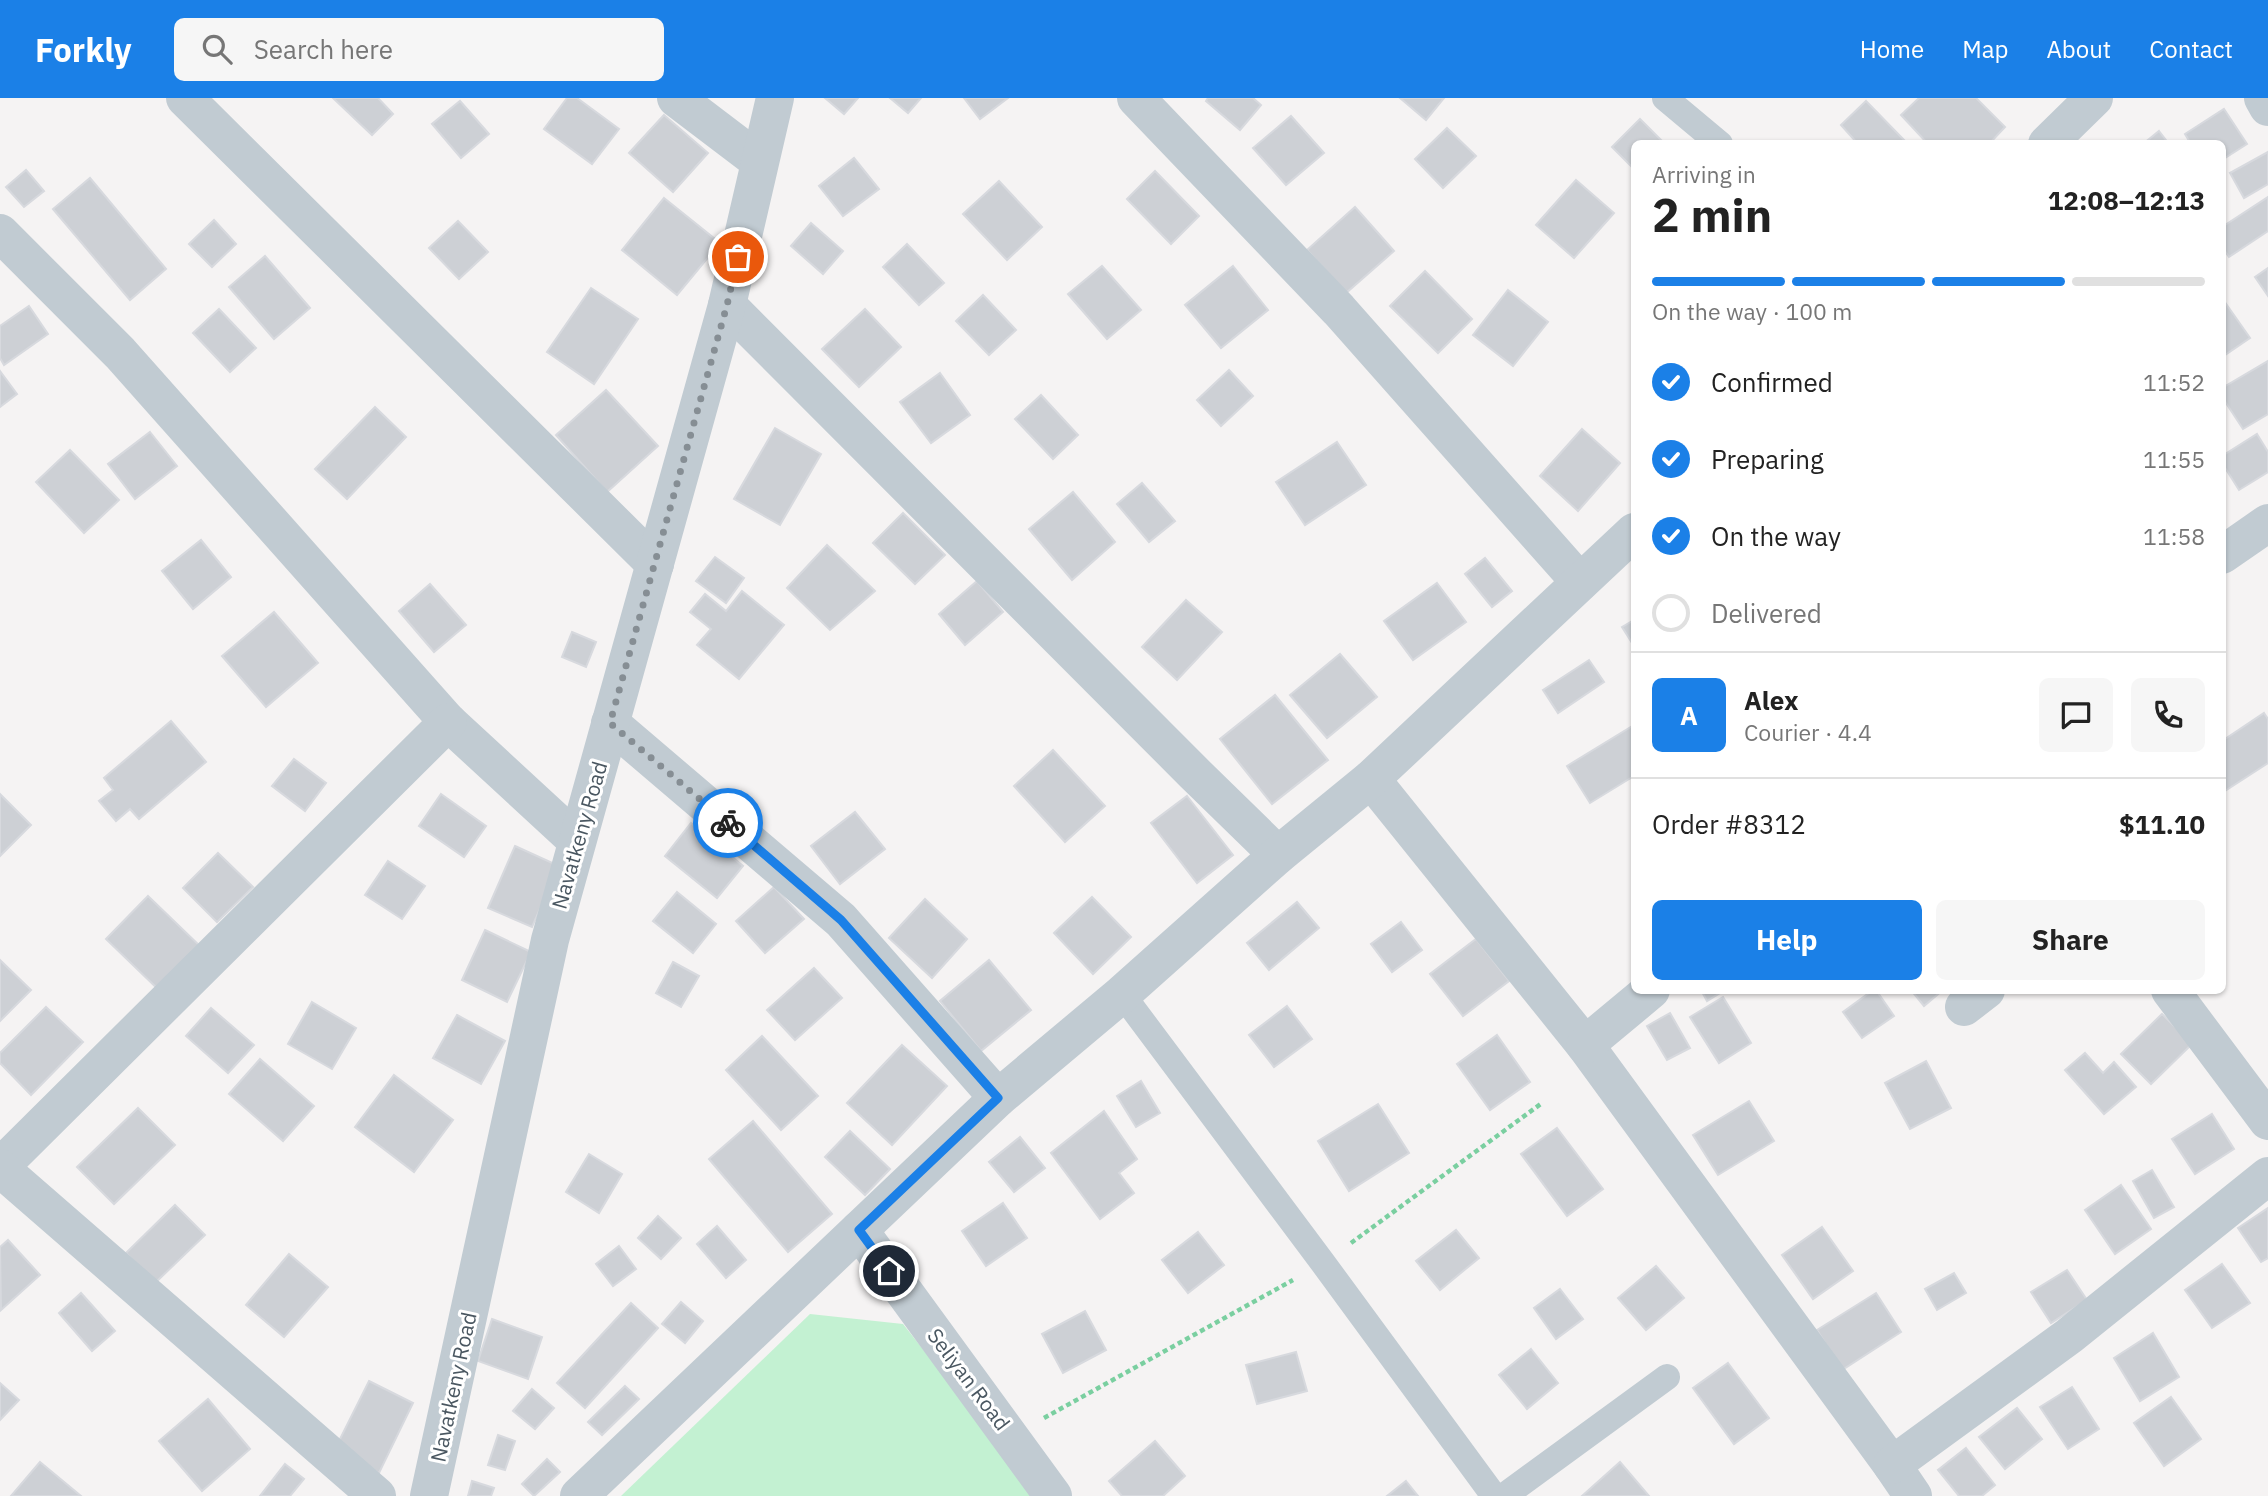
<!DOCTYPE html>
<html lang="en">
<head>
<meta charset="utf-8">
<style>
	body { margin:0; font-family:"IBM Plex Sans",sans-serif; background:#f6f6f6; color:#222; height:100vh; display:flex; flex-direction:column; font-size:26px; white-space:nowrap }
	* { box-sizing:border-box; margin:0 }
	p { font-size:23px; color:#767676 }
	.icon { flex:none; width:38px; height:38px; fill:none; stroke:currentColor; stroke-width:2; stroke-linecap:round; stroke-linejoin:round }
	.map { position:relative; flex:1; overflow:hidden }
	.panel { position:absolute; left:1631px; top:42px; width:595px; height:854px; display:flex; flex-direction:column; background:#fff; border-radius:10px; box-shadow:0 2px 5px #0004 }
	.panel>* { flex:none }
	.pin { position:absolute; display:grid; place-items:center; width:60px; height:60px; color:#fff; margin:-30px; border:4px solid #fff; border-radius:50%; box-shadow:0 2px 7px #0007 }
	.courier { position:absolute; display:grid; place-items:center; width:70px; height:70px; margin:-35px; border:5px solid #1b80e7; border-radius:50%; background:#fff; color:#222; box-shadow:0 2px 9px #0007 }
	.head em { font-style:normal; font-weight:700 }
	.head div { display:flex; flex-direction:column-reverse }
	.head { display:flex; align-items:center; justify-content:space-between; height:119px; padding:0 21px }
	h1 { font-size:46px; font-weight:700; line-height:52px }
	.bar { display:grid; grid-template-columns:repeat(4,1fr); gap:10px 7px; align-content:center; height:84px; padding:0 21px }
	.bar i { height:9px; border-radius:5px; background:#e0e0e0 }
	.bar .active { background:#1b80e7 }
	.bar p { grid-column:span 4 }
	.line { display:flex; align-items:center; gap:18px; padding:0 21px; border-top:2px solid #e0e0e0 }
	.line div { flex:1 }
	.round { display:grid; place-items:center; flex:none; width:74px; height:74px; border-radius:10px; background:#f6f6f6 }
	ol { padding:0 21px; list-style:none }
	li { display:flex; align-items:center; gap:21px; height:77px }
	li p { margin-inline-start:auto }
	li .icon { padding:7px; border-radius:50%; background:#1b80e7; color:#fff; stroke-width:4 }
	li:last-child { color:#767676 }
	li i { width:38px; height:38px; border:4px solid #e0e0e0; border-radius:50% }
	.button { display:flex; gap:14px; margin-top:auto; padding:14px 21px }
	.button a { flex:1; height:80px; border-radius:10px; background:#1b80e7; color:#fff; font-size:28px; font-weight:700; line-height:80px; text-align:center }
	.button a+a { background:#f6f6f6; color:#222 }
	header { display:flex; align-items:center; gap:42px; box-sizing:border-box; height:98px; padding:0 35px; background:#1b80e7; color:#fff }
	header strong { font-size:33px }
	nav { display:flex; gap:38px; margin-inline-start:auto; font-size:24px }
	.search { width:490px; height:63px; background:#f6f6f6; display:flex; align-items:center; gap:18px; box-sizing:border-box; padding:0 24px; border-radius:10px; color:#767676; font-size:26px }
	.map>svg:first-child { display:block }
</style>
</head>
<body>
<header>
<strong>Forkly</strong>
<div class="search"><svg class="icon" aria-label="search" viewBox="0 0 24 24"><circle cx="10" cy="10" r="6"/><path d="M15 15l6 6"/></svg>Search here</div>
<nav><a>Home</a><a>Map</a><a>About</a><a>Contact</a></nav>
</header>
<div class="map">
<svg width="2268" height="1398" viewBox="0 0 2268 1398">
	<rect width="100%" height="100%" fill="#f5f3f3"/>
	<polygon fill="#c3f1d2" points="810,1216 903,1226 1039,1398 621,1398"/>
	<g fill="#cdd0d5" stroke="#d7d9de" stroke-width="2">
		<polygon points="333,0 378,0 393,16 372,37"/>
		<polygon points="567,0 577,0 619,31 592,66 544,31"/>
		<polygon points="825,0 858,0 844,16"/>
		<polygon points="890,0 921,0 908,15"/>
		<polygon points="964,0 1008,0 980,21"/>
		<polygon points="1208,0 1253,0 1261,7 1240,32 1206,3"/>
		<polygon points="1400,0 1444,0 1426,22"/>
		<polygon points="1919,0 1976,0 2005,29 1989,46 1928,46 1901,17"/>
		<polygon points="460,3 489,36 461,60 432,26"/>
		<polygon points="1866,3 1905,43 1902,46 1858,46 1841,27"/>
		<polygon points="2224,11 2247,46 2222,62 2222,46 2191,46 2185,36"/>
		<polygon points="664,17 708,55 673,94 629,55"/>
		<polygon points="1291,18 1324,55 1286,87 1253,50"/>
		<polygon points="1640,21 1665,46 1634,46 1634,71 1612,49"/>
		<polygon points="1447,30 1476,58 1443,90 1415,61"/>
		<polygon points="2159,33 2169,46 2143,46"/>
		<polygon points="2268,54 2268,86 2244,100 2230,75"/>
		<polygon points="854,60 879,91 843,118 819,88"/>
		<polygon points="26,72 44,93 24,109 6,89"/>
		<polygon points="1155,73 1199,118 1171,146 1127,101"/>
		<polygon points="90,80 166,171 130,202 53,111"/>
		<polygon points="1576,82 1614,115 1574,160 1536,127"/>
		<polygon points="999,83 1042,129 1007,162 963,116"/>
		<polygon points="2268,99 2268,133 2229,159 2222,149 2222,129"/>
		<polygon points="664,100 720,145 677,197 622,152"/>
		<polygon points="1355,109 1394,153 1346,195 1307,152"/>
		<polygon points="214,122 236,146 212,169 189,146"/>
		<polygon points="458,123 488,154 459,181 429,150"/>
		<polygon points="811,125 843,153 823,176 791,148"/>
		<polygon points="907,146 944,185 919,207 883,169"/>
		<polygon points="265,158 310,210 274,241 229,189"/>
		<polygon points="1102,168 1141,212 1107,241 1068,196"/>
		<polygon points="1233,168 1268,212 1221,250 1185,207"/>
		<polygon points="2268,170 2268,198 2255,179"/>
		<polygon points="1425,173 1472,221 1438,255 1390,208"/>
		<polygon points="591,190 638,221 594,286 547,254"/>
		<polygon points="1508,192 1548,224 1513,268 1473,237"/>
		<polygon points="983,197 1016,232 989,257 956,223"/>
		<polygon points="2222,200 2250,240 2222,259"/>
		<polygon points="29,208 48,236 4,267 0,260 0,228"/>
		<polygon points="219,211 256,250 230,274 193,235"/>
		<polygon points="865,211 901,249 859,289 822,251"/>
		<polygon points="2268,263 2268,316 2243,331 2222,299 2222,290"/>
		<polygon points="1229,272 1253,298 1221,328 1197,302"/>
		<polygon points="0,273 17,296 0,309"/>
		<polygon points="940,275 970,317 931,345 900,304"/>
		<polygon points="606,292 658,348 607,394 556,337"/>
		<polygon points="1041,297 1078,337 1053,361 1015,321"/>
		<polygon points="375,309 406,339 347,401 315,371"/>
		<polygon points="775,330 821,356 780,427 734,401"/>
		<polygon points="1582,331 1620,365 1578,413 1540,378"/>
		<polygon points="150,334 177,368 135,401 108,366"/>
		<polygon points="2257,336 2268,354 2268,374 2239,392 2222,365 2222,358"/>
		<polygon points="1337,344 1366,387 1305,427 1276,384"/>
		<polygon points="70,352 119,402 84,435 36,384"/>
		<polygon points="1142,385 1175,423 1149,444 1117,406"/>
		<polygon points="1073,394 1115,444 1072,482 1029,431"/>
		<polygon points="903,415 945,457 915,486 873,445"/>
		<polygon points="201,442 231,479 193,511 162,473"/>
		<polygon points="827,447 875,493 830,532 787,490"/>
		<polygon points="715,459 744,480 726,505 696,483"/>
		<polygon points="1485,460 1512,493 1492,509 1465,476"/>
		<polygon points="977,483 1003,514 965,547 939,516"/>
		<polygon points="1437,485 1466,524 1413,562 1384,523"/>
		<polygon points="430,486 466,527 434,554 399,513"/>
		<polygon points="742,493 784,527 739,581 697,547 711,531 690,514 705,496 726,513"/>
		<polygon points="1186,502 1222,534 1177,582 1142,549"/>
		<polygon points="274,514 318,565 266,609 222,558"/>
		<polygon points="1634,522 1634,548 1622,529"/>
		<polygon points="572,534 596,544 586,569 562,559"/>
		<polygon points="1340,556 1377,599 1327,640 1290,597"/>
		<polygon points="1589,562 1604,584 1558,615 1543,592"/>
		<polygon points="1275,597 1328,662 1272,706 1220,641"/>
		<polygon points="2264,615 2268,621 2268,665 2225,693 2222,689 2222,643"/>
		<polygon points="171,623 206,664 139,721 130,711 116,723 99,703 113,692 104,680"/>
		<polygon points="1634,627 1634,678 1590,705 1567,668"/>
		<polygon points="1053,652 1105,708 1065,744 1014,688"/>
		<polygon points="294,661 326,685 305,713 272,688"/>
		<polygon points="0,696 31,727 0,758"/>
		<polygon points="441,696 486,728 464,759 419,728"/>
		<polygon points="1187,698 1233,757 1197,785 1151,725"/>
		<polygon points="855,714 885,751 840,786 811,748"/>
		<polygon points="691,725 743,768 717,800 665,758"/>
		<polygon points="515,748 559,768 532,829 488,810"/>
		<polygon points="218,755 253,789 217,824 183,790"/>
		<polygon points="388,763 425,788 402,821 365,797"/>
		<polygon points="774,789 804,821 765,855 736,823"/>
		<polygon points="677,794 716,826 693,855 653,823"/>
		<polygon points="148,798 203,851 161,894 106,841"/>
		<polygon points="1092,799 1131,839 1093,876 1054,835"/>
		<polygon points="925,801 967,841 932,880 889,840"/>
		<polygon points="1297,804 1319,830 1269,872 1247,845"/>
		<polygon points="1401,824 1422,852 1392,874 1371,846"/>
		<polygon points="485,832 531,854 507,904 462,882"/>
		<polygon points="1476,841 1509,883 1463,918 1430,876"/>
		<polygon points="0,862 31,892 0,923"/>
		<polygon points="989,862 1031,912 981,953 940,903"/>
		<polygon points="673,864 699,878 681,909 656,895"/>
		<polygon points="814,870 842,900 795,942 767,912"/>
		<polygon points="1701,892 1725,892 1707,903"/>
		<polygon points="1873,892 1876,892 1894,918 1862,940 1843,914"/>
		<polygon points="1911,892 1943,892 1924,908"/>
		<polygon points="1723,899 1751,945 1719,965 1690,919"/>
		<polygon points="312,904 356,930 332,971 288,946"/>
		<polygon points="1287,908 1312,941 1274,969 1249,937"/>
		<polygon points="46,909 83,944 31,997 0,965 0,955"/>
		<polygon points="211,910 254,947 228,975 186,938"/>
		<polygon points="1670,915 1690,950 1667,962 1647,928"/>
		<polygon points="2162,916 2192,946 2151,986 2121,956"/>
		<polygon points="457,917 505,943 481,986 433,960"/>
		<polygon points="1497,937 1530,984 1490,1012 1457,966"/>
		<polygon points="762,938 818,998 781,1032 726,972"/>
		<polygon points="902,947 947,988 892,1047 847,1005"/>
		<polygon points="2085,955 2103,975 2114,964 2136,989 2104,1016 2065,972"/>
		<polygon points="260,961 314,1008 283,1043 229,996"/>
		<polygon points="1926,963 1951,1010 1910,1031 1885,985"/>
		<polygon points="394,977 453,1022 414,1074 355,1029"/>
		<polygon points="1141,983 1160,1015 1136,1029 1117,998"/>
		<polygon points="1749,1003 1774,1043 1718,1077 1693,1037"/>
		<polygon points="1378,1006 1409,1055 1349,1093 1318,1043"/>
		<polygon points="138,1010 175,1047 114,1106 77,1069"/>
		<polygon points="1104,1013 1137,1061 1119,1075 1134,1095 1100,1121 1051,1055"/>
		<polygon points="2212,1016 2234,1051 2195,1076 2172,1041"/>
		<polygon points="753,1023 832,1116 788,1154 709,1061"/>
		<polygon points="1557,1030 1603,1091 1567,1118 1521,1056"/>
		<polygon points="850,1033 890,1071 865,1097 825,1059"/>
		<polygon points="1020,1039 1045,1070 1014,1094 989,1064"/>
		<polygon points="589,1056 622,1076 599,1115 566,1094"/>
		<polygon points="2152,1072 2174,1109 2154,1120 2133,1083"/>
		<polygon points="2121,1087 2151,1131 2115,1156 2085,1112"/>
		<polygon points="1003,1105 1027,1140 986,1168 962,1133"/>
		<polygon points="175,1107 205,1137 155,1185 126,1155"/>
		<polygon points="2268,1110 2268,1160 2261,1164 2238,1130"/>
		<polygon points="658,1118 681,1140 661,1161 638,1140"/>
		<polygon points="717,1128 746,1162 726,1180 697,1146"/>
		<polygon points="1822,1129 1853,1173 1813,1201 1782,1157"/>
		<polygon points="1456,1132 1479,1160 1440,1192 1416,1163"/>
		<polygon points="1198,1134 1224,1167 1188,1195 1162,1162"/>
		<polygon points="8,1142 40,1177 1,1212 0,1149"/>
		<polygon points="619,1148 636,1171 613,1188 596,1166"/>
		<polygon points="289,1156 328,1189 284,1239 246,1207"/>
		<polygon points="2222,1166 2250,1205 2212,1230 2185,1192"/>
		<polygon points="1656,1168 1684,1200 1646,1232 1618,1200"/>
		<polygon points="2067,1172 2087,1202 2051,1225 2031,1194"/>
		<polygon points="1954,1175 1966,1195 1937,1212 1925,1191"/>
		<polygon points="1560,1191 1583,1221 1556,1241 1534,1210"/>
		<polygon points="81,1195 115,1233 92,1253 59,1215"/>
		<polygon points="1876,1195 1901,1234 1842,1272 1817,1232"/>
		<polygon points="681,1204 703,1223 685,1245 662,1226"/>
		<polygon points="631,1205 658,1230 585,1310 557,1285"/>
		<polygon points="1085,1213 1106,1252 1063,1275 1042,1236"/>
		<polygon points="492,1221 542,1239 528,1281 478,1263"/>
		<polygon points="2153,1235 2179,1279 2140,1303 2114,1260"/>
		<polygon points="1531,1251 1558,1285 1527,1311 1499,1277"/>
		<polygon points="1296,1254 1307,1293 1257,1306 1246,1267"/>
		<polygon points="1728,1265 1769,1320 1734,1346 1693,1290"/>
		<polygon points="369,1283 413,1305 379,1375 334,1353"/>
		<polygon points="0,1285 19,1302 0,1322"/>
		<polygon points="625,1288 639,1301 602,1337 588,1324"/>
		<polygon points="2072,1289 2099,1331 2068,1351 2040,1309"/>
		<polygon points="532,1291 554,1310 535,1331 513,1313"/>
		<polygon points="2171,1299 2201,1341 2164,1368 2134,1325"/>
		<polygon points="208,1301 250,1351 202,1393 159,1343"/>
		<polygon points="2017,1310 2042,1341 2005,1371 1979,1339"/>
		<polygon points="498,1337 515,1343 505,1372 488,1367"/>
		<polygon points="1155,1343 1185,1378 1163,1398 1122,1398 1109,1383"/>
		<polygon points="1966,1350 1995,1387 1982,1398 1959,1398 1938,1372"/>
		<polygon points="547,1361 560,1374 534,1398 522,1386"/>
		<polygon points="40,1364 81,1398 11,1398"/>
		<polygon points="1620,1364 1649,1398 1582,1398"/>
		<polygon points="285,1366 304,1381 290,1398 260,1398"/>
		<polygon points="472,1383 494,1390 491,1398 468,1398"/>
		<polygon points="1406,1383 1418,1398 1387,1398"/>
	</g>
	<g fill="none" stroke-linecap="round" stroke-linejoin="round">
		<g stroke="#7acfa0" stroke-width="4.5" stroke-dasharray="5 3.5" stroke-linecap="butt">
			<polyline points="1351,1145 1542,1005"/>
			<polyline points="1044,1320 1293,1182"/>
		</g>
		<g stroke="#c1cbd2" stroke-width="26">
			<polyline points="1665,0 1720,46"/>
			<polyline points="1122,896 1323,1165 1494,1398"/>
			<polyline points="1504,1398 1667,1279"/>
		</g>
		<g stroke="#c1cbd2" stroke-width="38">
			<polyline points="185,0 655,466"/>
			<polyline points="676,0 759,63"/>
			<polyline points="1136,0 1339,212 1580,484"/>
			<polyline points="2263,0 2268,9"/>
			<polyline points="2047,46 2094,0"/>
			<polyline points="0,135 120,255 448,624 577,743"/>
			<polyline points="727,207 1194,675 1278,757"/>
			<polyline points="2222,457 2268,425"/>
			<polyline points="610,625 841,822 998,1000"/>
			<polyline points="1371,681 1585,947 1892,1367 1913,1398"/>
			<polyline points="2170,892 2268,1023"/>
			<polyline points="1964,909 1986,892"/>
			<polyline points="1585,947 1651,892"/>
			<polyline points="0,1069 448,624"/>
			<polyline points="0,1070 377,1398"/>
			<polyline points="859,1132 1053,1398"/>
			<polyline points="1892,1367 2069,1238 2268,1078"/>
			<polyline points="429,1398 550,842 727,207 775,0"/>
			<polyline points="579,1398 998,1000 1122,896 1278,757 1371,681 1634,434"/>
		</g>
	</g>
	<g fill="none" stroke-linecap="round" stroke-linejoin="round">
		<polyline stroke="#868e94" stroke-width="7" stroke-dasharray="0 12.6" points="728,725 610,625 727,207 738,159"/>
		<polyline stroke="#1b80e7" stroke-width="9" points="728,725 841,822 998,1000 859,1132 889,1173"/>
	</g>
	<g text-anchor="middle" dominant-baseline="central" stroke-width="6" stroke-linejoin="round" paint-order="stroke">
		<g font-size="21" fill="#4a5761" stroke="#fff">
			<text transform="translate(579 737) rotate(-74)">Navatkeny Road</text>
			<text transform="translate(969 1281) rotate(53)">Seliyan Road</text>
			<text transform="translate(453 1289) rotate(-78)">Navatkeny Road</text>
		</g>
	</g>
</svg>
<div class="pin" style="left:738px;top:159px;background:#ea580c"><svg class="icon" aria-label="bag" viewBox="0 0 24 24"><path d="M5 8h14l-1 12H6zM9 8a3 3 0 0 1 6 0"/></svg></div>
<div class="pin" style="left:889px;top:1173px;background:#1f2937"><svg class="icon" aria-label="home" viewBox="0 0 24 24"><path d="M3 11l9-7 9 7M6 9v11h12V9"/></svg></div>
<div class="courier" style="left:728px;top:725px"><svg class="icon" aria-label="bike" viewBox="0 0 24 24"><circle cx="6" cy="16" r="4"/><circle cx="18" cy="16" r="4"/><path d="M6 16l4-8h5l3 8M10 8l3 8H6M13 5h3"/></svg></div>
<section class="panel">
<div class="head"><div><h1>2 min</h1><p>Arriving in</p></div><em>12:08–12:13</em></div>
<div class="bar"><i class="active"></i><i class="active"></i><i class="active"></i><i></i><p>On the way · 100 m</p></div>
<ol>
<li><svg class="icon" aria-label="check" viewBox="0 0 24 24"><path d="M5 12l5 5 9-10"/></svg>Confirmed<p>11:52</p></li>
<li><svg class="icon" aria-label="check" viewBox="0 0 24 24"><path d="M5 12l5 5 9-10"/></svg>Preparing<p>11:55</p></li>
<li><svg class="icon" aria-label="check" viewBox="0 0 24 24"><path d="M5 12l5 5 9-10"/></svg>On the way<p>11:58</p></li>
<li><i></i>Delivered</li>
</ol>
<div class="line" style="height:126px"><b class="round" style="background:#1b80e7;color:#fff">A</b><div><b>Alex</b><p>Courier · 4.4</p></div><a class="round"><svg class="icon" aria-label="chat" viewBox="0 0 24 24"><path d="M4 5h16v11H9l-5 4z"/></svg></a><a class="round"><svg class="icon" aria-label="phone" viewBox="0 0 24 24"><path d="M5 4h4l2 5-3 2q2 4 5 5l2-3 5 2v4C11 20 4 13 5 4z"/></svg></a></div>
<div class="line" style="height:91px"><div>Order #8312</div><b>$11.10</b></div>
<div class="button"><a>Help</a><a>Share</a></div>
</section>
</div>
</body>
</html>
